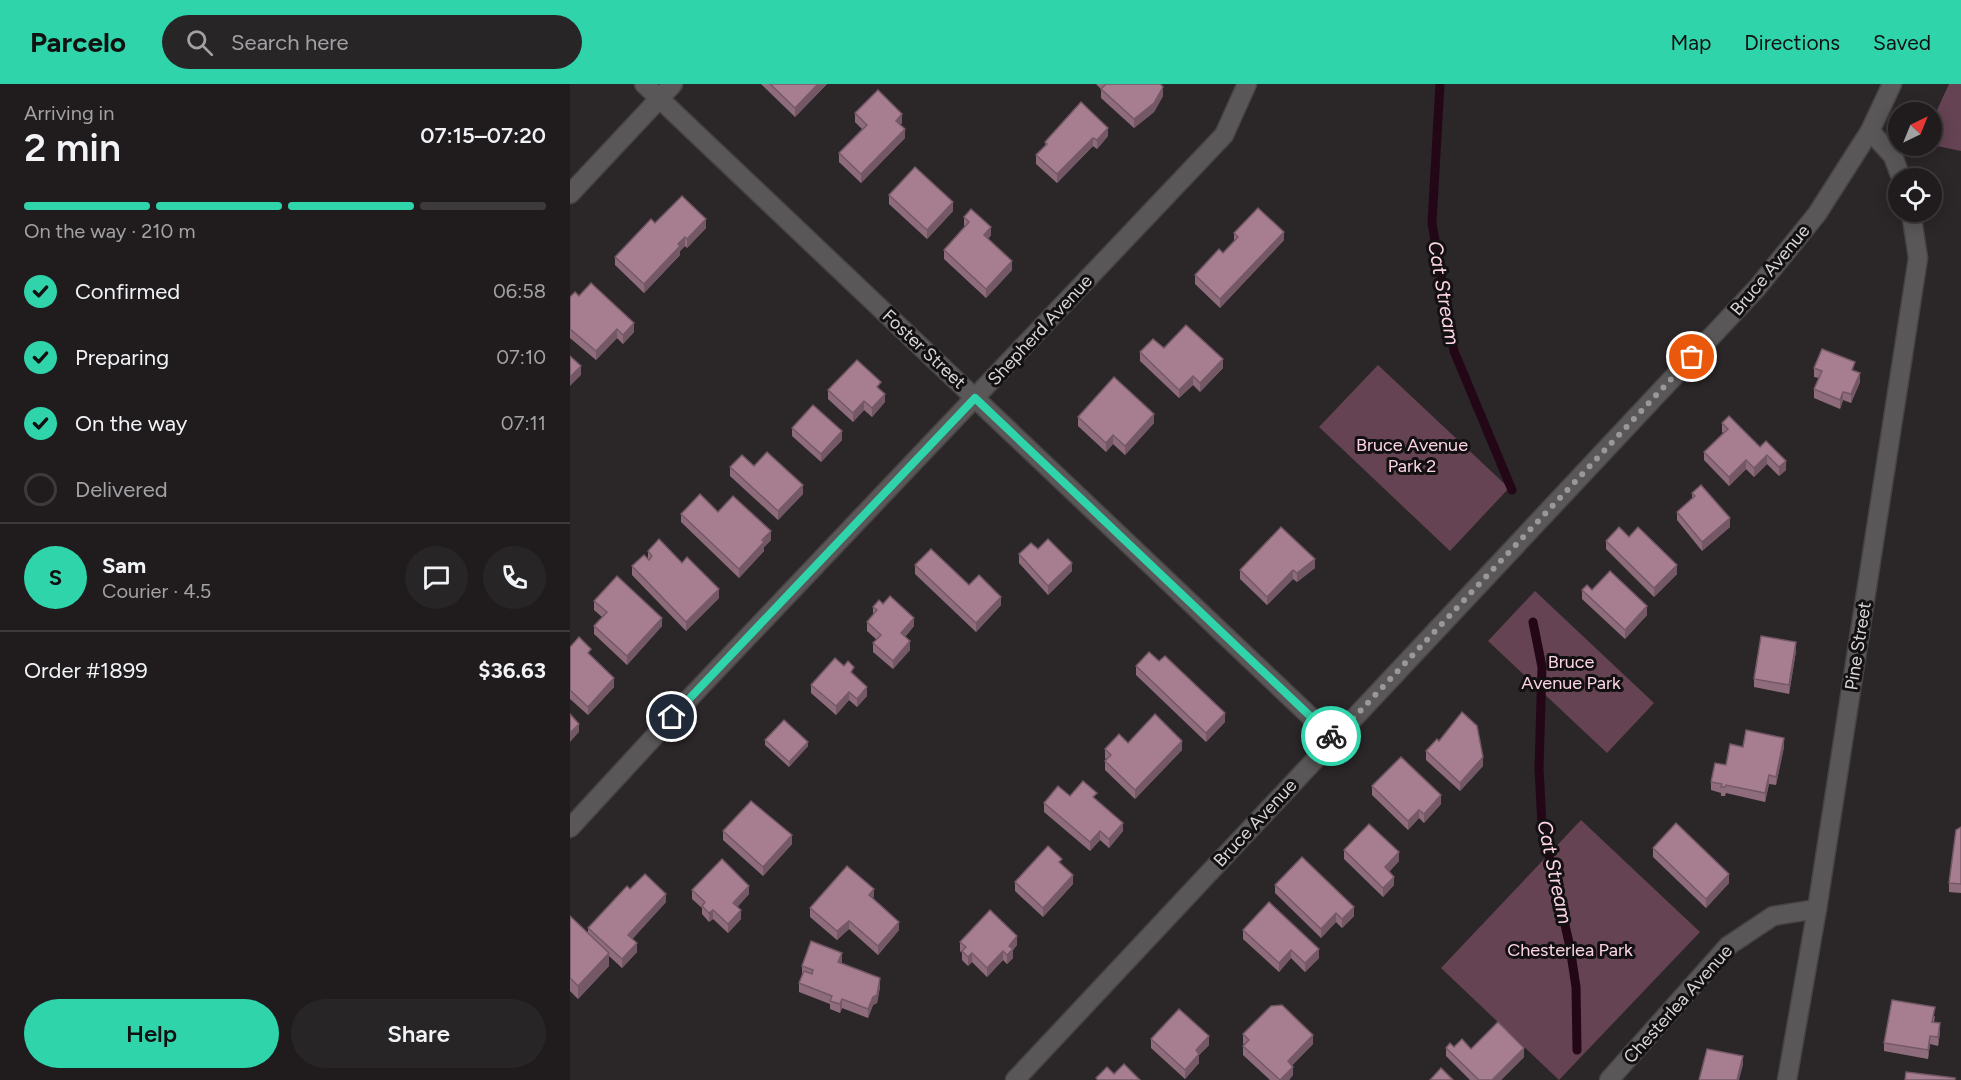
<!DOCTYPE html>
<html lang="en">
<head>
<meta charset="utf-8">
<style>
	body { margin:0; font-family:Figtree,sans-serif; background:#282527; color:#f1f3f6; height:100vh; display:flex; flex-direction:column; font-size:22px; white-space:nowrap }
	* { box-sizing:border-box; margin:0 }
	p { font-size:20px; color:#a2a1a4 }
	.icon { flex:none; width:33px; height:33px; fill:none; stroke:currentColor; stroke-width:2; stroke-linecap:round; stroke-linejoin:round }
	.map { position:relative; flex:1; overflow:hidden }
	.side { display:flex; flex-direction:column; background:#201c1e; width:570px }
	.side>* { flex:none }
	.needle { width:39px; rotate:43deg }
	.controls { position:absolute; left:1318px; top:18px; display:grid; gap:12px }
	.controls a { display:grid; place-items:center; width:54px; height:54px; border-radius:50%; background:#201c1e; box-shadow:0 3px 15px #0003,0 0 0 2px #3d3a3c; font-size:30px }
	.pin { position:absolute; display:grid; place-items:center; width:51px; height:51px; color:#fff; margin:-26px; border:3px solid #fff; border-radius:50%; box-shadow:0 2px 6px #0007 }
	.courier { position:absolute; display:grid; place-items:center; width:60px; height:60px; margin:-30px; border:4px solid #30d4aa; border-radius:50%; background:#fff; color:#222; box-shadow:0 2px 8px #0007 }
	.head em { font-style:normal; font-weight:600 }
	.head div { display:flex; flex-direction:column-reverse }
	.head { display:flex; align-items:center; justify-content:space-between; height:102px; padding:0 24px }
	h1 { font-size:39px; font-weight:600; line-height:45px }
	.bar { display:grid; grid-template-columns:repeat(4,1fr); gap:9px 6px; align-content:center; height:72px; padding:0 24px }
	.bar i { height:8px; border-radius:4px; background:#3d3a3c }
	.bar .on { background:#30d4aa }
	.bar p { grid-column:span 4 }
	.line { display:flex; align-items:center; gap:15px; padding:0 24px; border-top:2px solid #3d3a3c }
	.line div { flex:1 }
	.round { display:grid; place-items:center; flex:none; width:63px; height:63px; border-radius:32px; background:#282527 }
	ol { padding:0 24px; list-style:none }
	li { display:flex; align-items:center; gap:18px; height:66px }
	li p { margin-inline-start:auto }
	li .icon { padding:6px; border-radius:50%; background:#30d4aa; color:#111; stroke-width:4 }
	li:last-child { color:#a2a1a4 }
	li i { width:33px; height:33px; border:3px solid #3d3a3c; border-radius:50% }
	.cta { display:flex; gap:12px; margin-top:auto; padding:12px 24px }
	.cta a { flex:1; height:69px; border-radius:36px; background:#30d4aa; color:#111; font-size:24px; font-weight:600; line-height:69px; text-align:center }
	.cta a+a { background:#282527; color:#f1f3f6 }
	header { display:flex; align-items:center; gap:36px; box-sizing:border-box; height:84px; padding:0 30px; background:#30d4aa; color:#111 }
	header strong { font-size:28px }
	nav { display:flex; gap:33px; margin-inline-start:auto; font-size:21px }
	.search { width:420px; height:54px; background:#282527; display:flex; align-items:center; gap:15px; box-sizing:border-box; padding:0 21px; border-radius:33px; color:#a2a1a4; font-size:22px }
	main { display:flex; flex:1; min-height:0 }
	.map>svg:first-child { display:block }
</style>
</head>
<body>
<header>
<strong>Parcelo</strong>
<div class="search"><svg class="icon" aria-label="search" viewBox="0 0 24 24"><circle cx="10" cy="10" r="6"/><path d="M15 15l6 6"/></svg>Search here</div>
<nav><a>Map</a><a>Directions</a><a>Saved</a></nav>
</header>
<main>
<section class="side">
<div class="head"><div><h1>2 min</h1><p>Arriving in</p></div><em>07:15–07:20</em></div>
<div class="bar"><i class="on"></i><i class="on"></i><i class="on"></i><i></i><p>On the way · 210 m</p></div>
<ol>
<li><svg class="icon" aria-label="check" viewBox="0 0 24 24"><path d="M5 12l5 5 9-10"/></svg>Confirmed<p>06:58</p></li>
<li><svg class="icon" aria-label="check" viewBox="0 0 24 24"><path d="M5 12l5 5 9-10"/></svg>Preparing<p>07:10</p></li>
<li><svg class="icon" aria-label="check" viewBox="0 0 24 24"><path d="M5 12l5 5 9-10"/></svg>On the way<p>07:11</p></li>
<li><i></i>Delivered</li>
</ol>
<div class="line" style="height:108px"><b class="round" style="background:#30d4aa;color:#111">S</b><div><b>Sam</b><p>Courier · 4.5</p></div><a class="round"><svg class="icon" aria-label="chat" viewBox="0 0 24 24"><path d="M4 5h16v11H9l-5 4z"/></svg></a><a class="round"><svg class="icon" aria-label="phone" viewBox="0 0 24 24"><path d="M5 4h4l2 5-3 2q2 4 5 5l2-3 5 2v4C11 20 4 13 5 4z"/></svg></a></div>
<div class="line" style="height:78px"><div>Order #1899</div><b>$36.63</b></div>
<div class="cta"><a>Help</a><a>Share</a></div>
</section>
<div class="map">
<svg width="1391" height="996" viewBox="0 0 1391 996">
	<rect width="100%" height="100%" fill="#2b2628"/>
	<g fill="#654352">
		<polygon points="1379,0 1391,0 1391,67 1362,61 1362,37"/>
		<polygon points="808,281 939,404 880,467 749,343"/>
		<polygon points="965,507 1084,619 1037,669 918,557"/>
		<polygon points="1011,736 1130,848 989,996 871,884"/>
	</g>
	<g fill="none" stroke-linecap="round" stroke-linejoin="round">
		<g stroke="#240716" stroke-width="9">
			<polyline points="870,0 862,139 884,267 942,406"/>
			<polyline points="963,538 972,583 969,684 972,741 1000,863 1006,903 1007,966"/>
		</g>
		<g stroke="#474244" stroke-width="21">
			<g id="minor">
				<polyline points="74,0 764,655"/>
				<polyline points="1300,47 1323,72 1331,94"/>
				<polyline points="0,110 103,0"/>
				<polyline points="0,744 117,617 654,51 677,0"/>
				<polyline points="445,996 1187,204 1247,130 1300,47 1322,0"/>
				<polyline points="1039,996 1158,862 1203,832 1247,825"/>
				<polyline points="1217,996 1247,825 1348,174 1341,128"/>
			</g>
		</g>
		<use href="#minor" stroke="#5a5758" stroke-width="18"/>
	</g>
	<g fill="#8f6c7c">
		<polygon points="191,0 257,0 225,33"/>
		<polygon points="526,0 590,0 593,12 584,28 564,44 531,14 531,5"/>
		<polygon points="285,29 332,39 330,41 335,54 291,99 269,78 269,69 292,45 285,38"/>
		<polygon points="538,52 527,65 523,62 487,99 466,80 466,71 475,63 475,58"/>
		<polygon points="319,111 383,127 357,155 319,120"/>
		<polygon points="394,133 421,151 418,155 442,186 416,214 374,175 374,166 395,143 394,141"/>
		<polygon points="85,139 136,144 117,164 115,162 110,167 110,171 74,209 45,181 45,173"/>
		<polygon points="664,149 714,156 650,224 625,200 625,191 653,169 664,158"/>
		<polygon points="9,212 64,248 53,260 47,254 26,276 0,254 0,213"/>
		<polygon points="570,268 653,284 630,308 623,301 609,314 570,277"/>
		<polygon points="1244,284 1285,287 1290,298 1281,319 1273,316 1270,325 1244,314 1244,305 1249,294 1244,293"/>
		<polygon points="258,306 311,306 315,318 302,333 294,326 283,338 258,315"/>
		<polygon points="508,333 584,339 555,371 543,360 536,368 508,342"/>
		<polygon points="1152,339 1190,363 1216,386 1209,392 1197,380 1184,393 1176,385 1159,402 1134,376 1134,368 1153,349 1152,348"/>
		<polygon points="222,344 272,356 251,378 222,352"/>
		<polygon points="184,382 233,410 208,436 160,392 160,383"/>
		<polygon points="1122,409 1160,443 1132,467 1107,436 1107,428 1122,414"/>
		<polygon points="148,428 201,456 194,463 194,467 169,494 111,438 111,430"/>
		<polygon points="1059,453 1107,490 1084,513 1036,465 1036,457"/>
		<polygon points="468,465 502,487 478,511 449,479 449,470"/>
		<polygon points="78,467 112,479 149,514 116,547 62,491 62,482 78,475"/>
		<polygon points="345,481 399,501 431,521 406,548 345,490"/>
		<polygon points="745,484 727,498 723,495 697,521 670,495 670,486"/>
		<polygon points="1012,506 1022,506 1077,531 1055,555 1012,515"/>
		<polygon points="24,517 92,542 57,581 24,550 24,542 32,533 24,526"/>
		<polygon points="313,520 344,542 335,553 340,566 323,585 303,568 303,559 307,556 297,547 297,538 303,531 303,523"/>
		<polygon points="0,563 21,573 44,603 18,631 0,615"/>
		<polygon points="1226,567 1219,610 1184,603 1184,595"/>
		<polygon points="566,582 655,638 636,658 566,591"/>
		<polygon points="284,591 297,612 287,623 279,616 266,631 241,609 241,601"/>
		<polygon points="195,656 238,662 219,683 195,661"/>
		<polygon points="869,657 913,682 890,707 856,676 856,667"/>
		<polygon points="558,659 612,666 565,715 535,686 535,677 536,675 535,674 535,665"/>
		<polygon points="1173,663 1214,663 1206,701 1199,700 1195,718 1156,709 1155,712 1151,712 1151,709 1141,706 1141,698"/>
		<polygon points="802,702 871,720 854,739 849,734 838,746 802,711"/>
		<polygon points="500,712 527,717 553,747 539,764 530,756 520,767 474,728 474,719"/>
		<polygon points="1391,743 1391,809 1379,808 1379,799"/>
		<polygon points="153,747 222,760 193,792 153,756"/>
		<polygon points="1083,764 1159,799 1136,824 1083,773"/>
		<polygon points="774,766 829,777 819,788 824,801 813,813 774,775"/>
		<polygon points="492,781 503,800 473,833 445,807 445,798"/>
		<polygon points="705,801 784,832 772,844 766,838 751,854 705,809"/>
		<polygon points="60,805 96,818 62,855 67,868 52,884 39,872 39,882 8,915 0,907 0,832 18,849 18,844"/>
		<polygon points="122,806 179,810 167,823 171,835 158,849 143,835 139,838 132,830 132,824 122,815"/>
		<polygon points="303,815 329,846 308,871 279,845 267,856 240,833 240,824"/>
		<polygon points="673,846 749,874 735,888 721,874 709,888 673,855"/>
		<polygon points="390,858 447,861 443,866 443,874 437,880 433,876 417,893 402,878 398,882 392,876 392,869 390,867"/>
		<polygon points="272,878 271,879 310,903 307,919 303,921 298,934 272,924 270,929 260,925 260,920 229,908 229,899 232,891 232,882"/>
		<polygon points="1365,932 1364,938 1370,948 1368,962 1360,960 1358,975 1314,967 1314,959"/>
		<polygon points="673,950 743,960 722,981 723,991 719,996 700,996 673,971 673,962 674,961 673,959"/>
		<polygon points="581,955 639,961 629,971 629,979 615,995 581,964"/>
		<polygon points="876,964 901,965 954,973 931,996 900,996 876,972"/>
	</g>
	<g fill="#745865">
		<polygon points="248,0 257,0 225,33 225,24"/>
		<polygon points="593,3 593,12 584,28 564,44 564,35"/>
		<polygon points="332,30 332,39 326,45 326,37"/>
		<polygon points="538,44 538,52 527,65 527,56"/>
		<polygon points="335,45 335,54 291,99 291,90"/>
		<polygon points="523,54 523,62 487,99 487,90"/>
		<polygon points="383,118 383,127 357,155 357,146"/>
		<polygon points="136,135 136,144 117,164 117,155"/>
		<polygon points="421,143 421,151 414,160 414,151"/>
		<polygon points="714,148 714,156 650,224 650,215"/>
		<polygon points="115,153 115,162 110,167 110,171 74,209 74,200"/>
		<polygon points="442,177 442,186 416,214 416,205"/>
		<polygon points="64,239 64,248 53,260 53,251"/>
		<polygon points="47,245 47,254 26,276 26,267"/>
		<polygon points="653,275 653,284 630,308 630,299"/>
		<polygon points="11,282 11,291 0,302 0,293"/>
		<polygon points="1290,289 1290,298 1281,319 1281,310"/>
		<polygon points="623,292 623,301 609,314 609,306"/>
		<polygon points="1273,308 1273,316 1270,325 1270,316"/>
		<polygon points="315,310 315,318 302,333 302,324"/>
		<polygon points="294,317 294,326 283,338 283,329"/>
		<polygon points="584,330 584,339 555,371 555,362"/>
		<polygon points="272,347 272,356 251,378 251,370"/>
		<polygon points="543,351 543,360 536,368 536,359"/>
		<polygon points="1197,371 1197,380 1184,393 1184,384"/>
		<polygon points="1176,376 1176,385 1159,402 1159,393"/>
		<polygon points="1216,377 1216,386 1209,392 1209,383"/>
		<polygon points="233,401 233,410 208,436 208,427"/>
		<polygon points="1160,434 1160,443 1132,467 1132,458"/>
		<polygon points="201,447 201,456 194,463 194,467 169,494 169,485"/>
		<polygon points="745,475 745,484 727,498 727,489"/>
		<polygon points="502,479 502,487 478,511 478,502"/>
		<polygon points="1107,481 1107,490 1084,513 1084,504"/>
		<polygon points="723,486 723,495 697,521 697,513"/>
		<polygon points="149,505 149,514 116,547 116,538"/>
		<polygon points="431,513 431,521 406,548 406,539"/>
		<polygon points="1077,522 1077,531 1055,555 1055,546"/>
		<polygon points="92,534 92,542 57,581 57,572"/>
		<polygon points="344,534 344,542 331,557 331,549"/>
		<polygon points="340,557 340,566 323,585 323,577"/>
		<polygon points="1226,558 1226,567 1219,610 1219,601"/>
		<polygon points="44,594 44,603 18,631 18,623"/>
		<polygon points="297,603 297,612 287,623 287,615"/>
		<polygon points="279,608 279,616 266,631 266,622"/>
		<polygon points="655,629 655,638 636,658 636,649"/>
		<polygon points="9,640 9,648 0,658 0,649"/>
		<polygon points="1214,654 1214,663 1206,701 1206,693"/>
		<polygon points="612,657 612,666 565,715 565,706"/>
		<polygon points="238,658 238,662 219,683 219,678"/>
		<polygon points="913,673 913,682 890,707 890,699"/>
		<polygon points="1199,691 1199,700 1195,718 1195,709"/>
		<polygon points="871,711 871,720 854,739 854,730"/>
		<polygon points="849,726 849,734 838,746 838,737"/>
		<polygon points="553,739 553,747 539,764 539,755"/>
		<polygon points="530,747 530,756 520,767 520,758"/>
		<polygon points="222,751 222,760 193,792 193,783"/>
		<polygon points="829,768 829,777 815,792 815,783"/>
		<polygon points="1159,790 1159,799 1136,824 1136,815"/>
		<polygon points="503,791 503,800 473,833 473,824"/>
		<polygon points="824,793 824,801 813,813 813,804"/>
		<polygon points="179,802 179,810 163,828 163,819"/>
		<polygon points="304,805 304,814 299,811"/>
		<polygon points="96,810 96,818 58,860 58,851"/>
		<polygon points="784,823 784,832 772,844 772,835"/>
		<polygon points="143,826 143,835 139,838 139,829"/>
		<polygon points="171,826 171,835 158,849 158,840"/>
		<polygon points="766,829 766,838 751,854 751,845"/>
		<polygon points="279,837 279,845 267,856 267,847"/>
		<polygon points="329,838 329,846 308,871 308,862"/>
		<polygon points="447,852 447,861 443,866 443,874 437,880 437,871 439,862"/>
		<polygon points="67,859 67,868 52,884 52,875"/>
		<polygon points="749,865 749,874 735,888 735,879"/>
		<polygon points="721,866 721,874 709,888 709,879"/>
		<polygon points="433,867 433,876 417,893 417,884"/>
		<polygon points="39,869 39,882 8,915 8,902"/>
		<polygon points="272,869 272,878 268,887 268,878"/>
		<polygon points="402,869 402,878 398,882 398,873"/>
		<polygon points="310,894 310,903 307,919 303,921 298,934 298,925"/>
		<polygon points="272,915 272,924 270,929 270,920"/>
		<polygon points="1370,939 1370,948 1368,962 1368,953"/>
		<polygon points="743,951 743,960 718,986 718,977"/>
		<polygon points="639,952 639,961 629,971 629,979 615,995 615,986 626,966"/>
		<polygon points="1360,952 1360,960 1358,975 1358,966"/>
		<polygon points="954,964 954,973 931,996 922,996"/>
		<polygon points="1173,972 1173,981 1169,996 1167,996"/>
		<polygon points="723,983 723,991 719,996 710,996"/>
	</g>
	<g fill="#a67e90" stroke="#745865" stroke-width="1.5">
		<polygon points="200,0 248,0 225,24"/>
		<polygon points="536,0 590,0 593,3 584,19 564,35 531,5"/>
		<polygon points="308,6 332,30 326,37 335,45 291,90 269,69 297,41 285,29"/>
		<polygon points="511,18 538,44 527,56 523,54 487,90 466,71 477,60 475,58"/>
		<polygon points="345,83 383,118 357,146 319,111"/>
		<polygon points="112,112 136,135 117,155 115,153 108,160 110,162 74,200 45,173 81,135 85,139"/>
		<polygon points="688,124 714,148 650,215 625,191 649,165 653,169 668,153 664,149"/>
		<polygon points="401,125 421,143 414,151 442,177 416,205 374,166 399,138 394,133"/>
		<polygon points="21,199 64,239 53,251 47,245 26,267 0,245 0,213 5,208 9,212"/>
		<polygon points="616,241 653,275 630,299 623,292 609,306 570,268 583,255 594,264"/>
		<polygon points="1252,265 1285,278 1282,286 1290,289 1281,310 1273,308 1270,316 1244,305 1252,287 1244,284"/>
		<polygon points="0,272 11,282 0,293"/>
		<polygon points="287,276 311,298 307,303 315,310 302,324 294,317 283,329 258,306"/>
		<polygon points="544,293 584,330 555,362 543,351 536,359 508,333"/>
		<polygon points="243,321 272,347 251,370 222,344"/>
		<polygon points="1159,332 1190,363 1196,357 1216,377 1209,383 1197,371 1184,384 1176,376 1159,393 1134,368 1158,345 1152,339"/>
		<polygon points="197,368 233,401 208,427 160,383 172,371 184,382"/>
		<polygon points="1131,401 1160,434 1132,458 1107,428 1125,412 1122,409"/>
		<polygon points="130,410 148,428 163,412 201,447 192,456 194,458 169,485 111,430"/>
		<polygon points="711,443 745,475 727,489 723,486 697,513 670,486"/>
		<polygon points="1049,443 1059,453 1068,443 1107,481 1084,504 1036,457"/>
		<polygon points="89,455 112,479 117,473 149,505 116,538 62,482 74,471 79,476 82,472 78,467"/>
		<polygon points="478,455 502,479 478,502 449,470 461,459 468,465"/>
		<polygon points="361,465 399,501 409,491 431,513 406,539 345,481"/>
		<polygon points="1040,487 1077,522 1055,546 1012,506 1017,501 1022,506"/>
		<polygon points="47,492 92,534 57,572 24,542 37,528 24,517"/>
		<polygon points="320,512 344,534 331,549 340,557 323,577 303,559 311,551 297,538 307,526 303,523 309,516 313,520"/>
		<polygon points="1191,552 1226,558 1219,601 1184,595"/>
		<polygon points="9,553 21,565 18,569 44,594 18,623 0,606 0,563"/>
		<polygon points="579,568 589,577 595,572 655,629 636,649 566,582"/>
		<polygon points="265,574 274,582 278,577 284,583 281,588 297,603 287,615 279,608 266,622 241,601"/>
		<polygon points="892,628 907,642 913,673 890,699 856,667 867,655 869,657"/>
		<polygon points="0,630 9,640 0,649"/>
		<polygon points="585,630 612,657 565,706 535,677 541,671 535,665 549,650 558,659"/>
		<polygon points="214,636 238,658 219,678 195,656"/>
		<polygon points="1176,646 1214,654 1206,693 1199,691 1195,709 1156,701 1155,703 1151,703 1152,700 1141,698 1145,679 1156,681 1160,660 1173,663"/>
		<polygon points="831,673 871,711 854,730 849,726 838,737 802,702"/>
		<polygon points="513,697 527,709 523,713 553,739 539,755 530,747 520,758 474,719 488,702 500,712"/>
		<polygon points="181,717 222,751 193,783 153,747"/>
		<polygon points="1106,739 1159,790 1136,815 1083,764"/>
		<polygon points="799,740 829,768 815,783 824,793 813,804 774,766"/>
		<polygon points="1391,743 1391,800 1379,799 1386,746"/>
		<polygon points="478,762 492,775 489,778 503,791 473,824 445,798"/>
		<polygon points="732,773 784,823 772,835 766,829 751,845 705,801"/>
		<polygon points="152,775 179,802 163,819 171,826 158,840 143,826 139,829 132,822 135,818 122,806"/>
		<polygon points="277,782 304,805 299,811 329,838 308,862 279,837 267,847 240,824"/>
		<polygon points="75,790 96,810 58,851 67,859 52,875 18,844 57,802 60,805"/>
		<polygon points="699,818 749,865 735,879 721,866 709,879 673,846"/>
		<polygon points="420,826 447,852 439,862 443,865 437,871 433,867 417,884 402,869 398,873 392,867 396,863 390,858"/>
		<polygon points="0,832 39,869 8,902 0,894"/>
		<polygon points="241,857 272,869 268,878 310,894 307,911 303,913 298,925 272,915 270,920 260,917 262,912 229,899 234,887 242,890 243,886 232,882"/>
		<polygon points="1322,916 1365,923 1362,938 1370,939 1368,953 1360,952 1358,966 1314,959"/>
		<polygon points="712,921 743,951 718,977 723,983 710,996 673,962 679,956 673,950 701,922"/>
		<polygon points="609,925 639,952 626,966 629,970 615,986 581,955"/>
		<polygon points="928,938 954,964 922,996 909,996 876,964 880,959 884,963 892,955 901,965"/>
		<polygon points="1137,965 1173,972 1167,996 1129,996"/>
		<polygon points="554,980 570,996 528,996 526,994 537,983 544,990"/>
		<polygon points="871,984 883,996 860,996"/>
		<polygon points="1336,988 1385,994 1385,996 1335,996"/>
	</g>
	<g fill="none" stroke-linecap="round" stroke-linejoin="round">
		<polyline stroke="#9c989a" stroke-width="6" stroke-dasharray="0 10.8" points="761,652 764,655 1122,273"/>
		<polyline stroke="#30d4aa" stroke-width="8" points="102,633 405,314 761,652"/>
	</g>
	<g text-anchor="middle" dominant-baseline="central" stroke-width="6" stroke-linejoin="round" paint-order="stroke">
		<g font-size="18" fill="#d9d6d7" stroke="#121011">
			<text transform="translate(1200 186) rotate(-50)">Bruce Avenue</text>
			<text transform="translate(470 246) rotate(-47)">Shepherd Avenue</text>
			<text transform="translate(354 265) rotate(43)">Foster Street</text>
			<text transform="translate(1288 562) rotate(-81)">Pine Street</text>
			<text transform="translate(685 739) rotate(-47)">Bruce Avenue</text>
			<text transform="translate(1108 920) rotate(-48)">Chesterlea Avenue</text>
		</g>
		<g font-size="18" fill="#fdd4e5" stroke="#121011">
			<text x="842" y="361">Bruce Avenue<tspan x="842" dy="21">Park 2</tspan></text>
			<text x="1001" y="578">Bruce<tspan x="1001" dy="21">Avenue Park</tspan></text>
			<text x="1000" y="866">Chesterlea Park</text>
		</g>
		<g font-size="20" font-style="italic" fill="#fdd4e6" stroke="#121011">
			<text transform="translate(874 209) rotate(80)">Cat Stream</text>
			<text transform="translate(985 788) rotate(78)">Cat Stream</text>
		</g>
	</g>
</svg>
<div class="controls">
<a><svg class="needle" viewBox="-14 -14 28 28"><path d="M0-13l5 13h-10z" fill="#e53935"/><path d="M0 13l5-13h-10z" fill="#a2a1a4"/></svg></a>
<a><svg class="icon" aria-label="locate" viewBox="0 0 24 24"><circle cx="12" cy="12" r="6"/><path d="M12 2v4M12 18v4M2 12h4M18 12h4"/></svg></a>
</div>
<div class="pin" style="left:1122px;top:273px;background:#ea580c"><svg class="icon" aria-label="bag" viewBox="0 0 24 24"><path d="M5 8h14l-1 12H6zM9 8a3 3 0 0 1 6 0"/></svg></div>
<div class="pin" style="left:102px;top:633px;background:#1f2937"><svg class="icon" aria-label="home" viewBox="0 0 24 24"><path d="M3 11l9-7 9 7M6 9v11h12V9"/></svg></div>
<div class="courier" style="left:761px;top:652px"><svg class="icon" aria-label="bike" viewBox="0 0 24 24"><circle cx="6" cy="16" r="4"/><circle cx="18" cy="16" r="4"/><path d="M6 16l4-8h5l3 8M10 8l3 8H6M13 5h3"/></svg></div>
</div>
</main>
</body>
</html>
